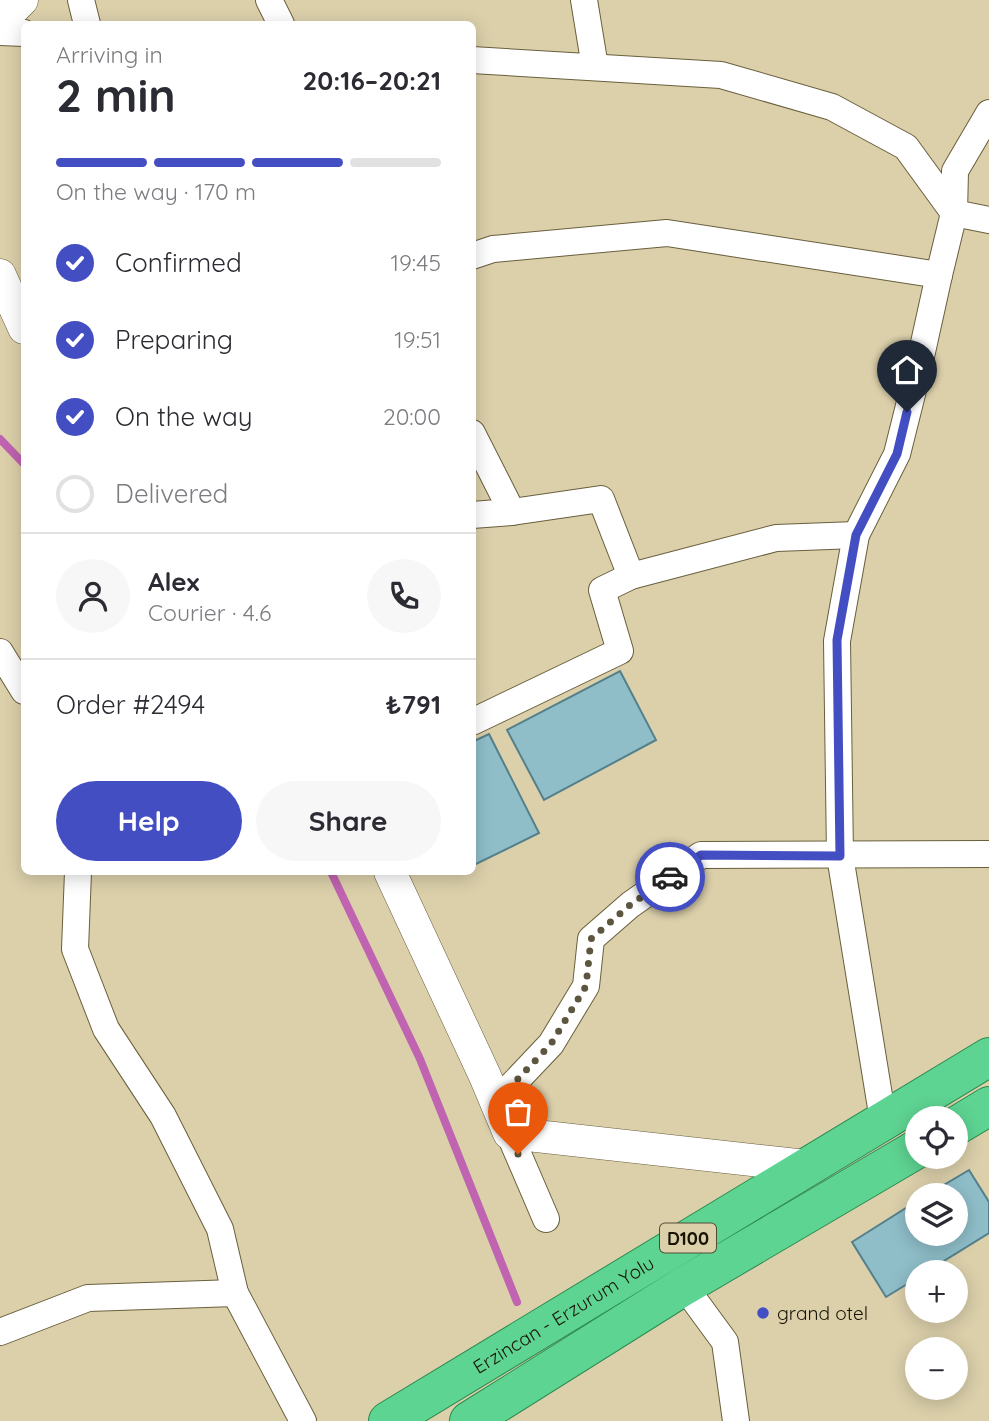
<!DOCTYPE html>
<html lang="en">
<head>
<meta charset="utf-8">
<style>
	body { margin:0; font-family:Quicksand,sans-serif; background:#f7f7f7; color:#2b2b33; height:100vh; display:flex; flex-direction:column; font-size:26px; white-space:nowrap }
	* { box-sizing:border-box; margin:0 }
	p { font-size:23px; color:#7c7c81 }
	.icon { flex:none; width:38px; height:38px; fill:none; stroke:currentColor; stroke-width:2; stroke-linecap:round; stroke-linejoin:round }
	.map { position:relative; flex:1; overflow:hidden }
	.details { position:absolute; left:21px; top:21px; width:455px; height:854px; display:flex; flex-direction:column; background:#fff; border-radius:10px; box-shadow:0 4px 18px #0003 }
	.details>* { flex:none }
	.buttons { position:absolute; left:905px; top:1106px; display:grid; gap:14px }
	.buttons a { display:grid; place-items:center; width:63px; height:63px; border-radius:50%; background:#fff; box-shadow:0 4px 18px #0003; font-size:35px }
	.pin { position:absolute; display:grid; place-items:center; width:60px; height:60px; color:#fff; margin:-72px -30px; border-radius:50% 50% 50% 0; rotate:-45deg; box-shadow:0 0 7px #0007 }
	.pin .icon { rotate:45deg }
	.courier { position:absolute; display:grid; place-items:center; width:70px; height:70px; margin:-35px; border:5px solid #434ec3; border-radius:50%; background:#fff; color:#222; box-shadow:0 2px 9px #0007 }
	.overview em { font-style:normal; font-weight:700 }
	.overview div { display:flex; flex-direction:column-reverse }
	.overview { display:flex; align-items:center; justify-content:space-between; height:119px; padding:0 35px }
	h1 { font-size:46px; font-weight:700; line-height:52px }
	.bar { display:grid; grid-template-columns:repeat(4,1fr); gap:10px 7px; align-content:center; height:84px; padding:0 35px }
	.bar i { height:9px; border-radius:5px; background:#e1e1e2 }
	.bar .active { background:#434ec3 }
	.bar p { grid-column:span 4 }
	.line { display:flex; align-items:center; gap:18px; padding:0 35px; border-top:2px solid #e1e1e2 }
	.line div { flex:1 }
	.round { display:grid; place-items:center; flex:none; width:74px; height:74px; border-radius:37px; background:#f7f7f7 }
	ol { padding:0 35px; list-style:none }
	li { display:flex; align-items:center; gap:21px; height:77px }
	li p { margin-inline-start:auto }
	li .icon { padding:7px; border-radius:50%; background:#434ec3; color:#fff; stroke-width:4 }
	li:last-child { color:#7c7c81 }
	li i { width:38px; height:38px; border:4px solid #e1e1e2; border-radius:50% }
	.primary-button { display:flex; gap:14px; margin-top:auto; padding:14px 35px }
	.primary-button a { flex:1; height:80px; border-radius:42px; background:#434ec3; color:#fff; font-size:28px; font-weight:700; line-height:80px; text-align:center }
	.primary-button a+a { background:#f7f7f7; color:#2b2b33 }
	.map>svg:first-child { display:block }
</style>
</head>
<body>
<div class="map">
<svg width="989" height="1421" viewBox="0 0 989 1421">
	<rect width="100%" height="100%" fill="#dcd0ab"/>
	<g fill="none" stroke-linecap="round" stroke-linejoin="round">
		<g stroke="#c063b1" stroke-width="8">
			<polyline points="0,439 24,464"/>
			<polyline points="331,872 420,1059 517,1302"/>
		</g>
	</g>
	<g fill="#8fbec9" stroke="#53808b" stroke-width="2">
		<polygon points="620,671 656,740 544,800 507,730"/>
		<polygon points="489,734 539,833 472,866 472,742"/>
		<polygon points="969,1170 989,1202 989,1233 926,1272 917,1272 917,1278 886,1297 852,1242 917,1201 917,1234 956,1234 956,1195 927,1195"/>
	</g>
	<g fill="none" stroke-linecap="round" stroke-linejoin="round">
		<g stroke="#695f3d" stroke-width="28">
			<g id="minor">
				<polyline points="81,0 87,24"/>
				<polyline points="269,0 281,24"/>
				<polyline points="584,0 595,67"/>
				<polyline points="0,32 24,33"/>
				<polyline points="472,60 721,75 832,107 906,147 954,213 989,220"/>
				<polyline points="472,256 493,249 667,233 939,275"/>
				<polyline points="472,433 512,512"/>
				<polyline points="472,515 512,512 601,499 631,576"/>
				<polyline points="0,652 24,691"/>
				<polyline points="472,722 620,651 602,590 631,576 776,538 856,535"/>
				<polyline points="78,872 75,949 106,1029 163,1116 220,1229 235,1293 303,1421"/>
				<polyline points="496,1102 551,1044 586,986 591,939 630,905 701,855 989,854"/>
				<polyline points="883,1120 840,856 837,641 856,535 897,454 918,370 939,275 954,213 955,171 989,113"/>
				<polyline points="509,1133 546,1219"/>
				<polyline points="684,1286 725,1342 736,1421"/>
				<polyline points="0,1332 88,1298 235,1293"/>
			</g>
		</g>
		<g stroke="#695f3d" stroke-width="33">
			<g id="tertiary">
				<polyline points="0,22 22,0"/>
				<polyline points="0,275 24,328"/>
				<polyline points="390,872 485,1076 509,1133 806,1166"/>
			</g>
		</g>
		<g stroke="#2b894f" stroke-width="40">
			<g id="trunk">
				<polyline points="956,1126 989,1106"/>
				<path id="s1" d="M388 1421 989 1057"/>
				<polyline points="469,1421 684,1286 917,1149"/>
			</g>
		</g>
		<use href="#minor" stroke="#fff" stroke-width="26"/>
		<use href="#tertiary" stroke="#fff" stroke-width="32"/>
		<use href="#trunk" stroke="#5ed492" stroke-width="38"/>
	</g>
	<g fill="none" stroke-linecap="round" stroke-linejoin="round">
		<polyline stroke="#5c553f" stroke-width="7" stroke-dasharray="0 12.6" points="518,1154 496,1102 551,1044 586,986 591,939 630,905 670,877"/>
		<polyline stroke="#434ec3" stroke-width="9" points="670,877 701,855 840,856 837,640 856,535 897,454 907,412"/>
	</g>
	<circle fill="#434ec3" stroke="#dcd0ab" stroke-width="2.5" cx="763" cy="1313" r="7"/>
	<g text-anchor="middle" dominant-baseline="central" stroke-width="7" stroke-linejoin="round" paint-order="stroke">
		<rect fill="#dcd0ab" stroke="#524c37" stroke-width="2" x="660" y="1223.5" width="56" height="29" rx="5"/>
		<g font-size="18" font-weight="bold" fill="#171305">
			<text x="688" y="1238">D100</text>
		</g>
		<g font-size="19" fill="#171305" stroke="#dcd0ab" text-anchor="start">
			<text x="777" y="1313">grand otel</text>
		</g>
		<g font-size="19" fill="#171305" stroke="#dcd0ab">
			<text stroke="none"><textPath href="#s1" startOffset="205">Erzincan - Erzurum Yolu</textPath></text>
		</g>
	</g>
</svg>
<div class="buttons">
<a><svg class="icon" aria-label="locate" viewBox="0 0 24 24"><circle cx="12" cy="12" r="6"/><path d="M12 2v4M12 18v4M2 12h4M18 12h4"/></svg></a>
<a><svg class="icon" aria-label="layers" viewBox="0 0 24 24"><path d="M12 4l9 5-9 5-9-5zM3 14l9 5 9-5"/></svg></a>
<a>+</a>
<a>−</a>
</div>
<div class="pin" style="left:518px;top:1154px;background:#ea580c"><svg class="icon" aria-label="bag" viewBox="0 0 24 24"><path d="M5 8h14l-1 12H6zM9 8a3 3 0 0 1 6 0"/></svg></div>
<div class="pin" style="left:907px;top:412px;background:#1f2937"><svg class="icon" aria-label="home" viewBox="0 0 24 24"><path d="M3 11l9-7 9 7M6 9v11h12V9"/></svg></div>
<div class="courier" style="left:670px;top:877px"><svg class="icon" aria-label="car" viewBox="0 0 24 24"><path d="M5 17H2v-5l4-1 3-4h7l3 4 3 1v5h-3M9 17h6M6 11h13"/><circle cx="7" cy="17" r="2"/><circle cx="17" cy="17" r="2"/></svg></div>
<section class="details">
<div class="overview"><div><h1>2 min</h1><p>Arriving in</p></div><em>20:16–20:21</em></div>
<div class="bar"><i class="active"></i><i class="active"></i><i class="active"></i><i></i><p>On the way · 170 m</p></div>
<ol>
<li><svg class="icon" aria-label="check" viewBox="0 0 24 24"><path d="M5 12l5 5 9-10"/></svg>Confirmed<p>19:45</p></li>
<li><svg class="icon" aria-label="check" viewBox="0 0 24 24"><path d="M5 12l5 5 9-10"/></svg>Preparing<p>19:51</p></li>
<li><svg class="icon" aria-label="check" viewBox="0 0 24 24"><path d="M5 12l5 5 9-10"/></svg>On the way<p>20:00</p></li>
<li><i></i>Delivered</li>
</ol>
<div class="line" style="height:126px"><a class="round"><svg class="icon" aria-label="person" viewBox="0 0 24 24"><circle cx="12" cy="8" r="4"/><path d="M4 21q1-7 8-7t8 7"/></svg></a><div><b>Alex</b><p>Courier · 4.6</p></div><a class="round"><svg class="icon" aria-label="phone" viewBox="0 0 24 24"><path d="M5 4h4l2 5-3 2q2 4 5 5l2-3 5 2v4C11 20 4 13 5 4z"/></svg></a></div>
<div class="line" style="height:91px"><div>Order #2494</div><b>₺791</b></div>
<div class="primary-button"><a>Help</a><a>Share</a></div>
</section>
</div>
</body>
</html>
